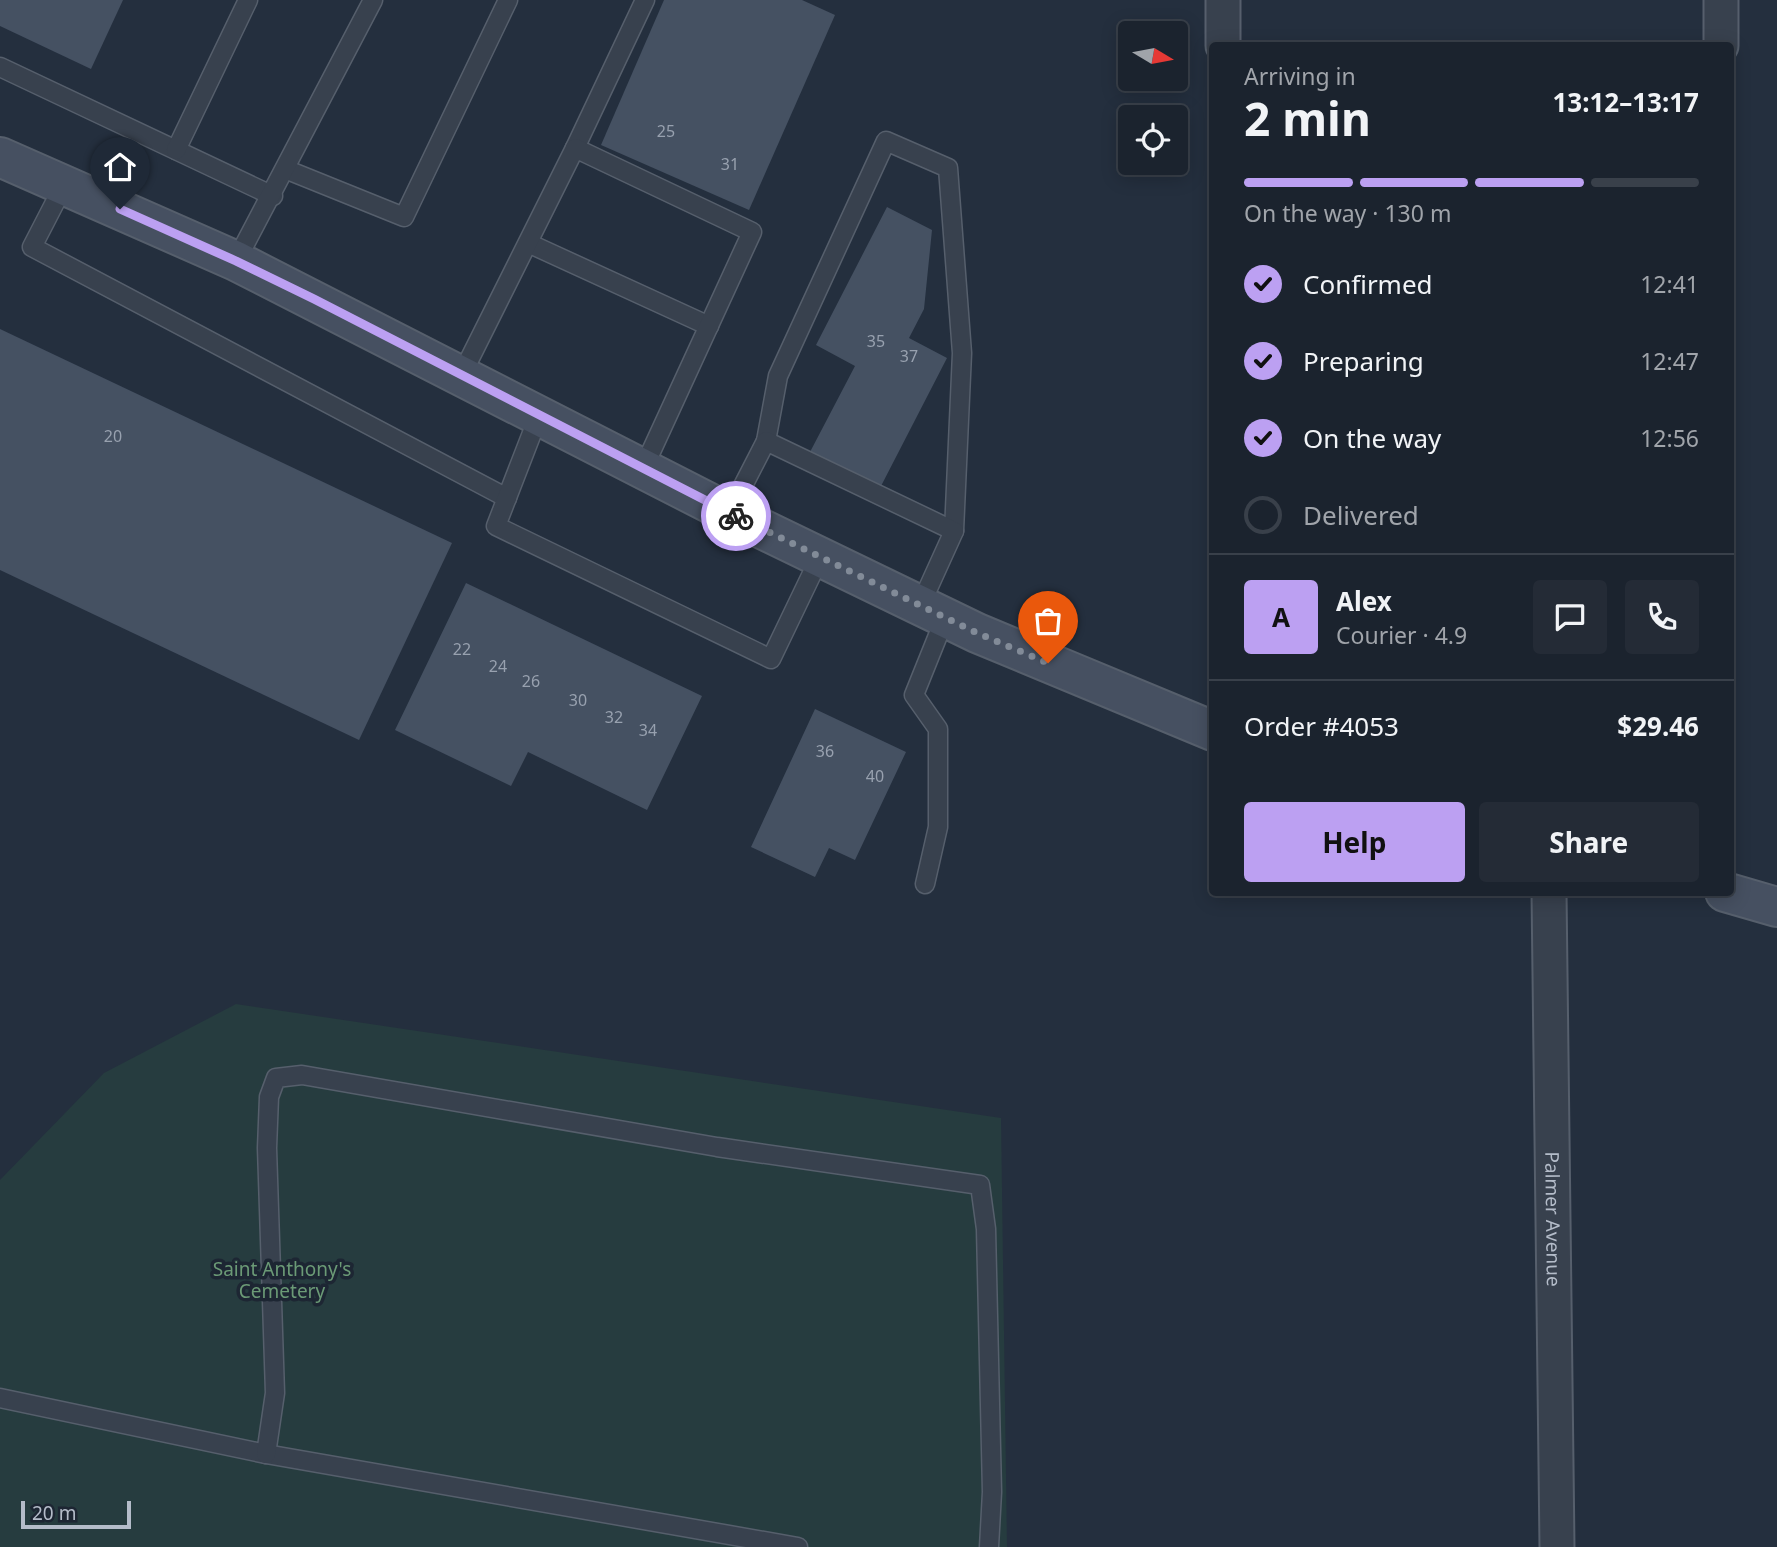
<!DOCTYPE html>
<html lang="en">
<head>
<meta charset="utf-8">
<style>
	body { margin:0; font-family:"Noto Sans",sans-serif; background:#242b36; color:#f1f3f6; height:100vh; display:flex; flex-direction:column; font-size:26px; white-space:nowrap }
	* { box-sizing:border-box; margin:0 }
	p { font-size:23px; color:#a0a4aa }
	.icon { flex:none; width:38px; height:38px; fill:none; stroke:currentColor; stroke-width:2; stroke-linecap:round; stroke-linejoin:round }
	.map { position:relative; flex:1; overflow:hidden }
	.details { position:absolute; left:1209px; top:42px; width:525px; height:854px; display:flex; flex-direction:column; background:#1b232e; border-radius:7px; box-shadow:0 4px 18px #0003,0 0 0 2px #39404a }
	.details>* { flex:none }
	.needle { width:46px; rotate:100deg }
	.buttons { position:absolute; left:1118px; top:21px; display:grid; gap:14px }
	.buttons a { display:grid; place-items:center; width:70px; height:70px; border-radius:7px; background:#1b232e; box-shadow:0 4px 18px #0003,0 0 0 2px #39404a; font-size:35px }
	.scale { position:absolute; left:21px; bottom:18px; width:110px; box-sizing:border-box; padding-left:7px; border:4px solid #b4bcc9; border-top:0; font-size:19px; line-height:24px; white-space:nowrap; color:#b4bcc9; -webkit-text-stroke:5px #1d2633; paint-order:stroke }
	.pin { position:absolute; display:grid; place-items:center; width:60px; height:60px; color:#fff; margin:-72px -30px; border-radius:50% 50% 50% 0; rotate:-45deg; box-shadow:0 0 7px #0007 }
	.pin .icon { rotate:45deg }
	.courier { position:absolute; display:grid; place-items:center; width:70px; height:70px; margin:-35px; border:5px solid #bca0f2; border-radius:50%; background:#fff; color:#222; box-shadow:0 2px 9px #0007 }
	.summary em { font-style:normal; font-weight:700 }
	.summary div { display:flex; flex-direction:column-reverse }
	.summary { display:flex; align-items:center; justify-content:space-between; height:119px; padding:0 35px }
	h1 { font-size:46px; font-weight:700; line-height:52px }
	.bar { display:grid; grid-template-columns:repeat(4,1fr); gap:10px 7px; align-content:center; height:84px; padding:0 35px }
	.bar i { height:9px; border-radius:5px; background:#39404a }
	.bar .current { background:#bca0f2 }
	.bar p { grid-column:span 4 }
	.line { display:flex; align-items:center; gap:18px; padding:0 35px; border-top:2px solid #39404a }
	.line div { flex:1 }
	.round { display:grid; place-items:center; flex:none; width:74px; height:74px; border-radius:7px; background:#242b36 }
	ol { padding:0 35px; list-style:none }
	li { display:flex; align-items:center; gap:21px; height:77px }
	li p { margin-inline-start:auto }
	li .icon { padding:7px; border-radius:50%; background:#bca0f2; color:#111; stroke-width:4 }
	li:last-child { color:#a0a4aa }
	li i { width:38px; height:38px; border:4px solid #39404a; border-radius:50% }
	.primary-button { display:flex; gap:14px; margin-top:auto; padding:14px 35px }
	.primary-button a { flex:1; height:80px; border-radius:7px; background:#bca0f2; color:#111; font-size:28px; font-weight:700; line-height:80px; text-align:center }
	.primary-button a+a { background:#242b36; color:#f1f3f6 }
	.map>svg:first-child { display:block }
</style>
</head>
<body>
<div class="map">
<svg width="1777" height="1547" viewBox="0 0 1777 1547">
	<rect width="100%" height="100%" fill="#242f3e"/>
	<polygon fill="#263c3f" points="236,1004 1001,1118 1007,1547 0,1547 0,1180 104,1073"/>
	<g fill="#455162">
		<polygon points="0,0 123,0 91,69 0,26"/>
		<polygon points="664,0 802,0 835,15 749,210 601,145"/>
		<polygon points="887,207 932,230 924,309 909,338 947,358 880,488 810,452 855,366 816,345"/>
		<polygon points="0,329 452,543 359,740 0,570"/>
		<polygon points="466,583 702,696 647,810 528,752 511,786 395,730"/>
		<polygon points="815,709 906,752 855,860 829,848 815,877 751,847"/>
	</g>
	<g fill="none" stroke-linecap="round" stroke-linejoin="round">
		<g stroke="#565f6c" stroke-width="21">
			<g id="lane">
				<polyline points="0,67 273,196"/>
				<polyline points="575,148 645,0"/>
				<polyline points="176,150 248,0"/>
				<polyline points="285,169 404,217 508,0"/>
				<polyline points="64,185 32,247 507,498"/>
				<polyline points="528,243 709,326"/>
				<polyline points="236,261 373,0"/>
				<polyline points="461,376 575,148 752,232 643,469"/>
				<polyline points="539,415 496,526 771,659 820,557"/>
				<polyline points="766,441 778,376 886,141 948,168 962,353 954,531"/>
				<polyline points="729,513 766,441 954,531 920,606"/>
				<polyline points="925,884 938,827 938,729 914,695 945,618"/>
				<polyline points="0,1398 266,1454 798,1547"/>
				<polyline points="266,1454 275,1393 267,1148 269,1097 276,1078 302,1075 717,1147 980,1185 986,1229 992,1492 989,1547"/>
			</g>
		</g>
		<g stroke="#565f6c" stroke-width="37">
			<g id="street">
				<polyline points="1721,0 1721,46"/>
				<polyline points="1223,46 1223,0"/>
				<path id="s1" d="M1549 892 1557 1547"/>
			</g>
		</g>
		<g stroke="#565f6c" stroke-width="42">
			<g id="secondary">
				<polyline points="0,157 236,261 729,513 977,633 1213,731"/>
				<polyline points="1725,892 1777,907"/>
			</g>
		</g>
		<use href="#lane" stroke="#38414e" stroke-width="18"/>
		<use href="#street" stroke="#38414e" stroke-width="33"/>
		<use href="#secondary" stroke="#465061" stroke-width="38"/>
	</g>
	<g fill="none" stroke-linecap="round" stroke-linejoin="round">
		<polyline stroke="#828b98" stroke-width="7" stroke-dasharray="0 12.6" points="736,516 977,633 1048,663"/>
		<polyline stroke="#bca0f2" stroke-width="9" points="120,209 236,261 314,299 736,516"/>
	</g>
	<g text-anchor="middle" dominant-baseline="central" stroke-width="7" stroke-linejoin="round" paint-order="stroke">
		<g font-size="16" fill="#98a1af">
			<text x="666" y="131">25</text>
			<text x="730" y="164">31</text>
			<text x="876" y="341">35</text>
			<text x="909" y="356">37</text>
			<text x="113" y="436">20</text>
			<text x="462" y="649">22</text>
			<text x="498" y="666">24</text>
			<text x="531" y="681">26</text>
			<text x="578" y="700">30</text>
			<text x="614" y="717">32</text>
			<text x="648" y="730">34</text>
			<text x="825" y="751">36</text>
			<text x="875" y="776">40</text>
		</g>
		<g font-size="19" fill="#b4bcc9" stroke="#1d2633">
			<text stroke="none"><textPath href="#s1" startOffset="327">Palmer Avenue</textPath></text>
		</g>
		<g font-size="19" fill="#6b9a76" stroke="#1d2633">
			<text x="282" y="1269">Saint Anthony's<tspan x="282" dy="22">Cemetery</tspan></text>
		</g>
	</g>
</svg>
<div class="buttons">
<a><svg class="needle" viewBox="-14 -14 28 28"><path d="M0-13l5 13h-10z" fill="#e53935"/><path d="M0 13l5-13h-10z" fill="#a0a4aa"/></svg></a>
<a><svg class="icon" aria-label="locate" viewBox="0 0 24 24"><circle cx="12" cy="12" r="6"/><path d="M12 2v4M12 18v4M2 12h4M18 12h4"/></svg></a>
</div>
<div class="scale">20 m</div>
<div class="pin" style="left:1048px;top:663px;background:#ea580c"><svg class="icon" aria-label="bag" viewBox="0 0 24 24"><path d="M5 8h14l-1 12H6zM9 8a3 3 0 0 1 6 0"/></svg></div>
<div class="pin" style="left:120px;top:209px;background:#1f2937"><svg class="icon" aria-label="home" viewBox="0 0 24 24"><path d="M3 11l9-7 9 7M6 9v11h12V9"/></svg></div>
<div class="courier" style="left:736px;top:516px"><svg class="icon" aria-label="bike" viewBox="0 0 24 24"><circle cx="6" cy="16" r="4"/><circle cx="18" cy="16" r="4"/><path d="M6 16l4-8h5l3 8M10 8l3 8H6M13 5h3"/></svg></div>
<section class="details">
<div class="summary"><div><h1>2 min</h1><p>Arriving in</p></div><em>13:12–13:17</em></div>
<div class="bar"><i class="current"></i><i class="current"></i><i class="current"></i><i></i><p>On the way · 130 m</p></div>
<ol>
<li><svg class="icon" aria-label="check" viewBox="0 0 24 24"><path d="M5 12l5 5 9-10"/></svg>Confirmed<p>12:41</p></li>
<li><svg class="icon" aria-label="check" viewBox="0 0 24 24"><path d="M5 12l5 5 9-10"/></svg>Preparing<p>12:47</p></li>
<li><svg class="icon" aria-label="check" viewBox="0 0 24 24"><path d="M5 12l5 5 9-10"/></svg>On the way<p>12:56</p></li>
<li><i></i>Delivered</li>
</ol>
<div class="line" style="height:126px"><b class="round" style="background:#bca0f2;color:#111">A</b><div><b>Alex</b><p>Courier · 4.9</p></div><a class="round"><svg class="icon" aria-label="chat" viewBox="0 0 24 24"><path d="M4 5h16v11H9l-5 4z"/></svg></a><a class="round"><svg class="icon" aria-label="phone" viewBox="0 0 24 24"><path d="M5 4h4l2 5-3 2q2 4 5 5l2-3 5 2v4C11 20 4 13 5 4z"/></svg></a></div>
<div class="line" style="height:91px"><div>Order #4053</div><b>$29.46</b></div>
<div class="primary-button"><a>Help</a><a>Share</a></div>
</section>
</div>
</body>
</html>
